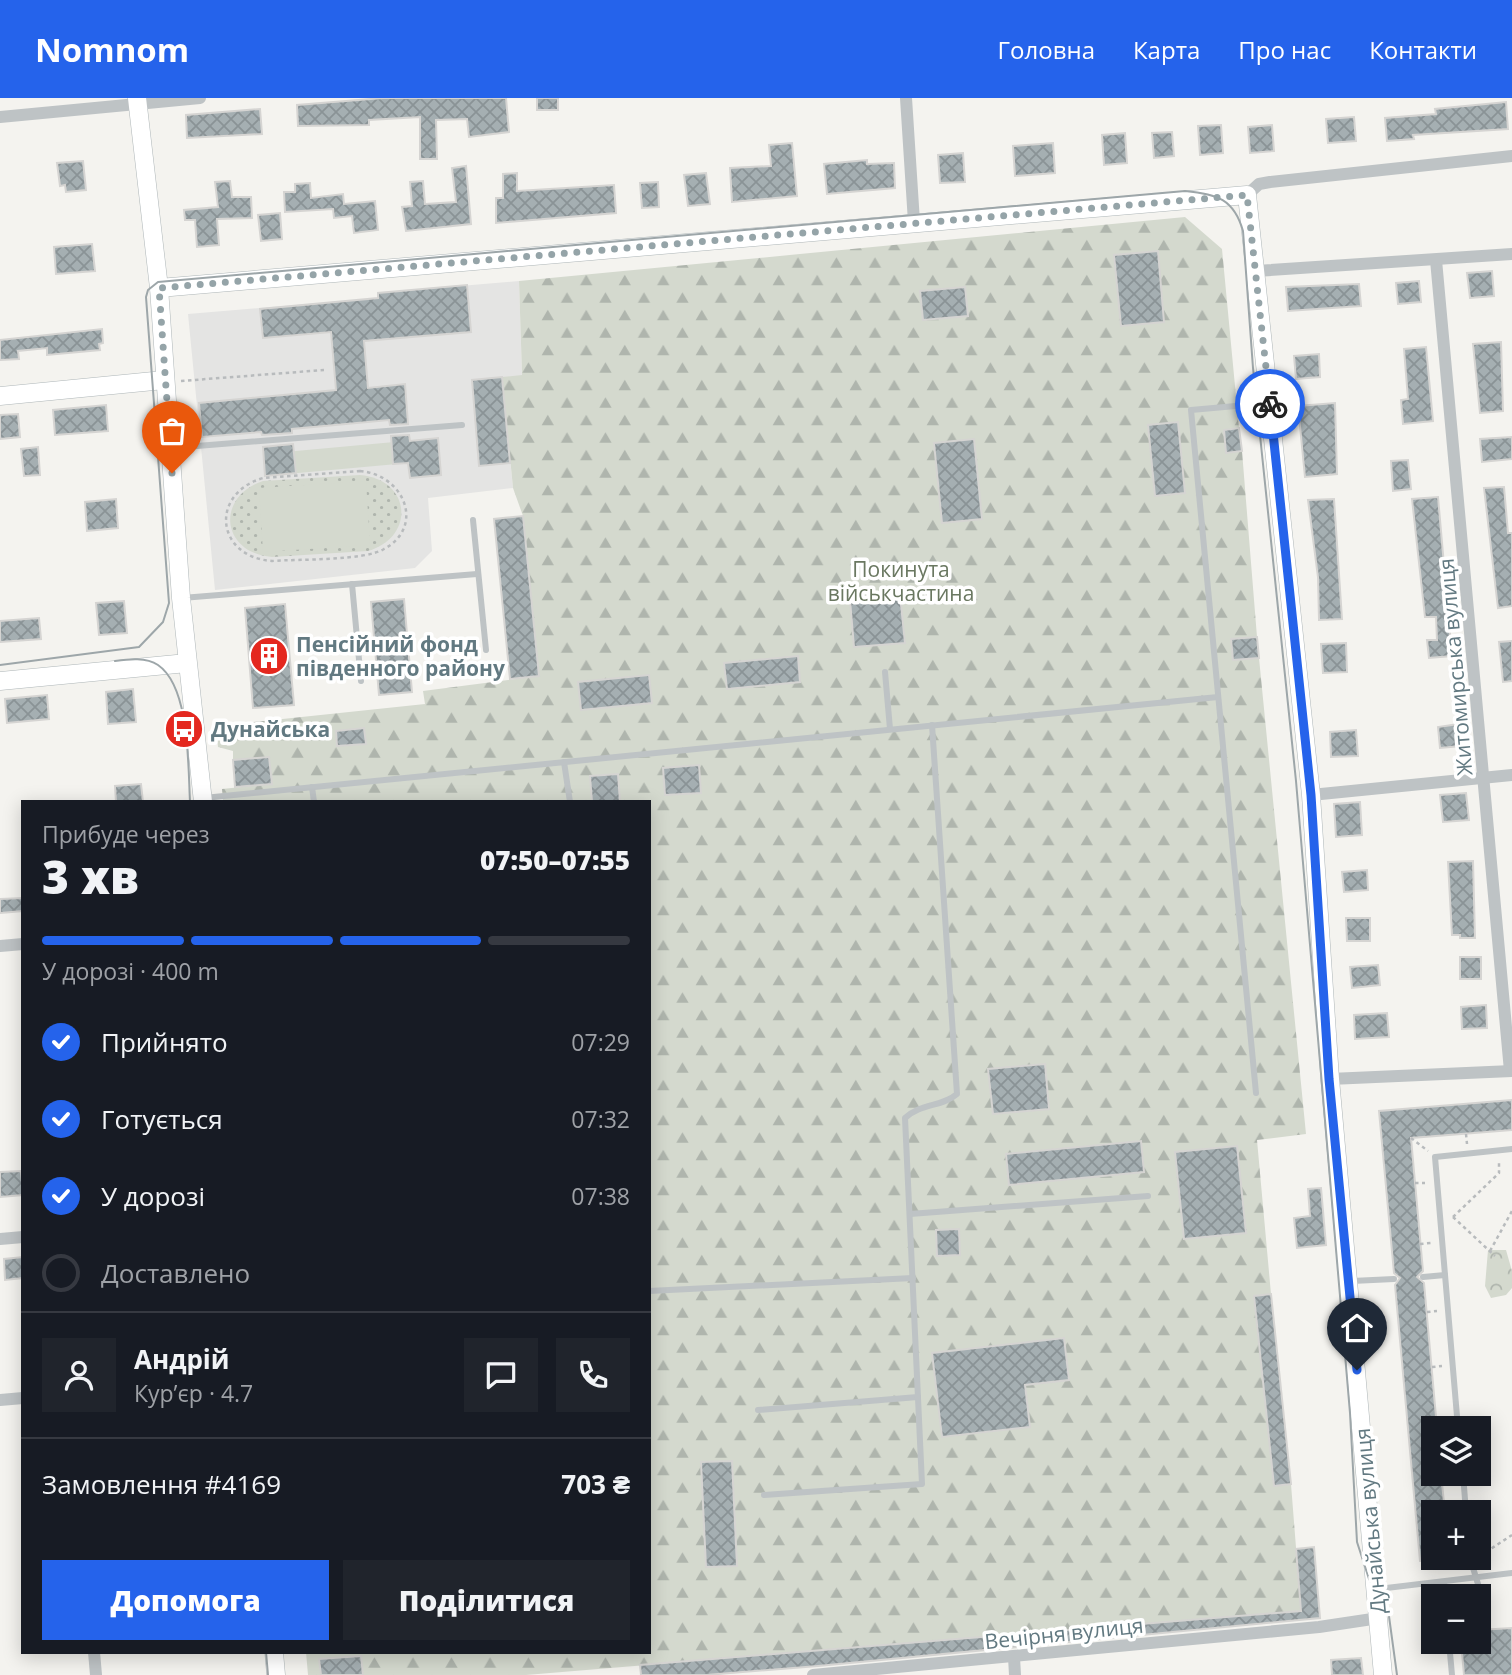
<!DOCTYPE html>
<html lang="uk">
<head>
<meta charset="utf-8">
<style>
	body { margin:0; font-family:"Open Sans",sans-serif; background:#20242c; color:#f1f3f6; height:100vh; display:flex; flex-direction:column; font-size:26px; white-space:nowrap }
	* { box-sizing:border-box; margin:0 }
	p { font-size:23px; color:#9ea1a6 }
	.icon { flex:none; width:38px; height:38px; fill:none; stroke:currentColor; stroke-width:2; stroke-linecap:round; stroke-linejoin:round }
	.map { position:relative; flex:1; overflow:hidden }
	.panel { position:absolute; left:21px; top:702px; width:630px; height:854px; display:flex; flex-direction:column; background:#171b24; border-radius:0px; box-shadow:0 4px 18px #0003 }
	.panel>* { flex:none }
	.buttons { position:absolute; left:1421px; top:1318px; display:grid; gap:14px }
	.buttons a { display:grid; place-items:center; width:70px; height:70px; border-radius:0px; background:#171b24; box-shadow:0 4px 18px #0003; font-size:35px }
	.pin { position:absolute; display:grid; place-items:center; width:60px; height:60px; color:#fff; margin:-72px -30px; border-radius:50% 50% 50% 0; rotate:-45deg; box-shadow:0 0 7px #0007 }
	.pin .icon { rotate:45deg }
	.courier { position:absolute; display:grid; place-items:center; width:70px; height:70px; margin:-35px; border:5px solid #2563eb; border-radius:50%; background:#fff; color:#222; box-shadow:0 2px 9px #0007 }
	.head em { font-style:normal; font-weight:800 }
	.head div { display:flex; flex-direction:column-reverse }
	.head { display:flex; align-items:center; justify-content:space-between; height:119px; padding:0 21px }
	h1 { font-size:46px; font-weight:800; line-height:52px }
	.bar { display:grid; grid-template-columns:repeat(4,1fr); gap:10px 7px; align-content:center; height:84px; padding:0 21px }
	.bar i { height:9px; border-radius:5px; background:#363941 }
	.bar .selected { background:#2563eb }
	.bar p { grid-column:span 4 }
	.line { display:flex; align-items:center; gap:18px; padding:0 21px; border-top:2px solid #363941 }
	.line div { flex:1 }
	.round { display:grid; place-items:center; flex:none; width:74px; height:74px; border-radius:0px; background:#20242c }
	ol { padding:0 21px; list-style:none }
	li { display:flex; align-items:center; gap:21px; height:77px }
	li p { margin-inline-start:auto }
	li .icon { padding:7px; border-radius:50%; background:#2563eb; color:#fff; stroke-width:4 }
	li:last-child { color:#9ea1a6 }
	li i { width:38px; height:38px; border:4px solid #363941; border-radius:50% }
	.button { display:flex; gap:14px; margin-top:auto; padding:14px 21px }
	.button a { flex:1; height:80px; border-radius:0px; background:#2563eb; color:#fff; font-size:28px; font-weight:800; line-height:80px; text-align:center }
	.button a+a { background:#20242c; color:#f1f3f6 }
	header { display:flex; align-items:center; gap:42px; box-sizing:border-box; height:98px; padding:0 35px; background:#2563eb; color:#fff }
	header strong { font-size:33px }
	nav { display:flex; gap:38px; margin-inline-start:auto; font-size:24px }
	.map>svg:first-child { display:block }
</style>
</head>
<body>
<header>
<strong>Nomnom</strong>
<nav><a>Головна</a><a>Карта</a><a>Про нас</a><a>Контакти</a></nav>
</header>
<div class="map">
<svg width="1512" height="1577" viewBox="0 0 1512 1577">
	<defs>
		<pattern id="grass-dots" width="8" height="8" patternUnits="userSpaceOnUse" patternTransform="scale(1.75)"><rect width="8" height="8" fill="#d4d9ce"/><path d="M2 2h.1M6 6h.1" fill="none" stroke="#afb5ad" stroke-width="1.8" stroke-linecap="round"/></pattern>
		<pattern id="forest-firs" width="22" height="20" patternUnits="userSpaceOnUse" patternTransform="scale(1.75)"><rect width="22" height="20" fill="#d4d9ce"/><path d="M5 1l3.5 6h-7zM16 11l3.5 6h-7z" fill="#afb5ad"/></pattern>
		<pattern id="park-crowns" width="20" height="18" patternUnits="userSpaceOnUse" patternTransform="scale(1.75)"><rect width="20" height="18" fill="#d4d9ce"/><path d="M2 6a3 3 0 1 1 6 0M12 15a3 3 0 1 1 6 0" fill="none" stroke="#afb5ad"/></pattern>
		<pattern id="building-cross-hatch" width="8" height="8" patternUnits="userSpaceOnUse" patternTransform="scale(1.75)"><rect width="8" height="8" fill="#a5afb2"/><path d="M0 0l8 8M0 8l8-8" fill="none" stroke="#8a9396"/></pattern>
	</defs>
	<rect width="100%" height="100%" fill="#f4f3ef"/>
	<polygon fill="#e4e4e3" points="519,183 522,278 502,280 513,390 428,400 432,453 415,470 215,492 188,216 378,200 378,195"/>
	<path fill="url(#grass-dots)" d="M360 377C410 381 417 438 368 453L272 459C221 455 215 399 263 383Z"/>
	<polygon fill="url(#forest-firs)" points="1185,119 1222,151 1239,330 1224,332 1226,354 1242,353 1257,539 1231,541 1233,562 1259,560 1306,1036 1257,1042 1271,1196 1254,1198 1274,1387 1291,1386 1301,1513 526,1577 308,1577 306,1554 649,1554 649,704 223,703 222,691 272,686 269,660 233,662 233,653 218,649 216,628 425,606 423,593 539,578 523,418 513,390 502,279 522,277 519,183"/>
	<polygon fill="url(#park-crowns)" points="1488,1152 1506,1152 1512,1173 1512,1190 1506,1197 1491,1200 1485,1188"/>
	<g fill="#d4d9ce">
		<polygon points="438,340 441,377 410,380 408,365 265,378 263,356"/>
		<polygon points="366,383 370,447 263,454 259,390"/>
	</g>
	<g fill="url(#building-cross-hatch)" stroke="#d5d4d2" stroke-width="2">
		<polygon points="383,0 506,0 509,34 469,39 467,21 436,22 437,61 420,61 420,19 369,22 369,27 298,28 297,7"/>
		<rect x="537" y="0" width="21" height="12"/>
		<polygon points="1506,4 1508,31 1413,37 1414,41 1387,43 1385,20 1436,16 1435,11"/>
		<polygon points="260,11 262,36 187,40 186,17"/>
		<polygon points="1354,19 1356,43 1328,45 1326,21"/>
		<polygon points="1221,27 1223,55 1200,57 1198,28"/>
		<polygon points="1272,27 1274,53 1250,55 1248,29"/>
		<polygon points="1172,34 1174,58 1154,60 1152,35"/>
		<polygon points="1125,35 1127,65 1104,67 1102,37"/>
		<polygon points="792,45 797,98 732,104 730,70 771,68 769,47"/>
		<polygon points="1053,45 1055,75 1015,78 1013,48"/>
		<polygon points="963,55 965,84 940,85 938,57"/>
		<polygon points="867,62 867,66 894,65 895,90 827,96 824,66"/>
		<polygon points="83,63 86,92 66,94 65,87 60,88 57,65"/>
		<polygon points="466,68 471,126 406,133 402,109 412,108 410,84 423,83 425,106 456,104 452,70"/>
		<polygon points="517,75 517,93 614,87 616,115 496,125 496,100 503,100 503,76"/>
		<polygon points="706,75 710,106 688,108 684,77"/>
		<polygon points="230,83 232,99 251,99 252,120 217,121 219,147 197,149 195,122 185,122 184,112 218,109 215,84"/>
		<polygon points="658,84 659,109 642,110 640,85"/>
		<polygon points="310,85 311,100 343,96 344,106 375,103 378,132 354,135 352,118 334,120 333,111 285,114 284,94 295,94 295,86"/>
		<polygon points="280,115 282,141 261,143 258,117"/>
		<polygon points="92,146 95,173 56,176 54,149"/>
		<polygon points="1158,153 1164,224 1121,228 1114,157"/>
		<polygon points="1492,173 1494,198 1470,200 1467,175"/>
		<polygon points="1419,183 1421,204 1398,206 1396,185"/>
		<polygon points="1359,186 1361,208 1288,213 1286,189"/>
		<polygon points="467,187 471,234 364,243 368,290 405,286 408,326 390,327 389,322 292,331 292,335 262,337 261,334 202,339 199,305 336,292 331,234 263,240 260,211 378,200 378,195"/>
		<polygon points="965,189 968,218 923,222 920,193"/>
		<polygon points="102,231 103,245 99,246 100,252 47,257 47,250 18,253 19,261 0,262 0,242"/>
		<polygon points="1501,244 1503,313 1480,315 1473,246"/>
		<polygon points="1426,249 1433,323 1403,326 1401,302 1408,301 1404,251"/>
		<polygon points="1319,256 1320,279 1296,281 1294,258"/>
		<polygon points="502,279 510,365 479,368 472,282"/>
		<polygon points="1335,305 1337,376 1305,379 1298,308"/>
		<polygon points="106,307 108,333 55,337 53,312"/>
		<polygon points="18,316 20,339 0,341 0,317"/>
		<polygon points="1178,324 1185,395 1155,398 1148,327"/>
		<polygon points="1239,330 1242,353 1226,355 1224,332"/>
		<polygon points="409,337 410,343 438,340 441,377 410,380 408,365 393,366 391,338"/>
		<polygon points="1512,339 1512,361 1482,364 1480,341"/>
		<polygon points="974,341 982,421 942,425 934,345"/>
		<polygon points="293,346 296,375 265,378 263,349"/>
		<polygon points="38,349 40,377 24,378 21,351"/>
		<polygon points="1408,362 1411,391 1393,393 1391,363"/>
		<polygon points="1504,389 1508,435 1512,435 1512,508 1498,510 1484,390"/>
		<polygon points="1438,399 1452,558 1429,560 1427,542 1437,542 1436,519 1425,519 1412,401"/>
		<polygon points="116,401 118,430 87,433 85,404"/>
		<polygon points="1334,401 1342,521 1319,522 1318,479 1308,402"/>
		<polygon points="523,418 539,578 510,581 494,421"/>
		<polygon points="900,497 905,545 854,549 850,502"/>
		<polygon points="404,501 412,594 379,597 371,504"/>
		<polygon points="124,503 127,535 99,537 96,505"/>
		<polygon points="285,506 294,607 253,610 245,510"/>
		<polygon points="39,520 41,541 0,544 0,523"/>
		<polygon points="1257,539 1259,560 1233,562 1231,541"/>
		<polygon points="1512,543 1512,583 1503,584 1499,544"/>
		<polygon points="1346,545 1347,574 1323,575 1321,546"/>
		<polygon points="798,558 800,584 727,591 724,565"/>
		<polygon points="649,577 652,605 581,612 578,584"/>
		<polygon points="133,591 136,624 108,626 106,594"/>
		<polygon points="47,597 49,621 7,625 5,601"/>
		<polygon points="1459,626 1461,648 1440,650 1438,629"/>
		<polygon points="364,630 366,646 337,648 336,633"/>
		<polygon points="1356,632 1358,658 1331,659 1330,634"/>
		<polygon points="269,659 272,686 235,689 233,662"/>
		<polygon points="699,667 701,695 665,697 663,670"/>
		<polygon points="618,676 620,704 592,704 590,678"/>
		<polygon points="141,686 143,704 116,704 115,688"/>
		<polygon points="1466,695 1469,722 1443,724 1440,697"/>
		<polygon points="1360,704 1362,737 1336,739 1334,706"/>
		<polygon points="1473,763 1475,840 1460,840 1460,837 1452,837 1448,764"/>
		<polygon points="1367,772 1368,792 1344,794 1342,774"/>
		<polygon points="23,800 23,813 0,815 0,801"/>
		<polygon points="1346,820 1370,820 1370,843 1347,843"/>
		<rect x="1460" y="859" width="21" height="22"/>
		<polygon points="1378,867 1380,887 1352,890 1350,869"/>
		<polygon points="1486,907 1487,930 1462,931 1461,909"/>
		<polygon points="1387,915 1389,939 1355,941 1354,917"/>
		<polygon points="1045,966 1049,1011 993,1016 988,971"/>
		<polygon points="1512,1002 1512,1032 1411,1040 1423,1173 1417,1179 1424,1185 1437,1330 1433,1330 1433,1376 1441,1376 1445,1414 1433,1414 1433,1462 1420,1463 1395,1187 1400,1180 1394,1175 1379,1013"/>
		<polygon points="1141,1043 1144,1074 1009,1087 1006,1056"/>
		<polygon points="1237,1048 1246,1135 1184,1141 1175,1054"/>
		<polygon points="21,1073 23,1097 0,1099 0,1074"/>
		<polygon points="1321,1090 1326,1147 1297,1150 1294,1120 1310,1118 1308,1091"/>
		<polygon points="959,1131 960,1157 937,1158 936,1132"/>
		<polygon points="23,1159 23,1180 5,1182 4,1161"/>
		<polygon points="1271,1196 1291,1386 1274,1388 1254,1198"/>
		<polygon points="1064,1240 1069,1282 1025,1287 1030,1329 942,1339 932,1255"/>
		<polygon points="732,1363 737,1468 706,1469 701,1364"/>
		<polygon points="1314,1449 1320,1520 818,1568 706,1577 641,1577 640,1567 1301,1513 1296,1451"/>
		<polygon points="1512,1530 1512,1577 1464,1577 1461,1544 1479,1544 1479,1532"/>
		<polygon points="361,1558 363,1577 321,1577 319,1561"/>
		<polygon points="1361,1560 1363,1577 1332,1577 1331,1562"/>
	</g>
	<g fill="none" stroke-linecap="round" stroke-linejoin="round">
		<g stroke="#aeb6b8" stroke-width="19">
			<g id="secondary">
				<polyline points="137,0 159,190 181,500 203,704"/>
				<polyline points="159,190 1247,97 1311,697 1330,981 1383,1577"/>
				<polyline points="0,298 164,282"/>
				<polyline points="0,583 187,565"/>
				<polyline points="274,1554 276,1577"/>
			</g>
		</g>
		<g stroke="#b8bbbd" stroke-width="2.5" stroke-dasharray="3.5 3.5" stroke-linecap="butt">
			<polyline points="181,283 324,272"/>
			<path d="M360 373C405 377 425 429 384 451 364 463 298 461 272 463 216 459 209 396 263 380Z"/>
			<polyline points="1466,1036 1467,1046"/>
			<polyline points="1411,1040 1428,1053"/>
			<polyline points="1415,1085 1425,1085"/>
			<polyline points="1453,1119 1499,1075 1499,1064"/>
			<polyline points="1453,1119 1495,1158"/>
			<polyline points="1420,1146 1431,1145"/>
			<polyline points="1490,1153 1512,1113"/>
			<polyline points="1427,1214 1437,1213"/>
			<polyline points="1432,1269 1442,1268"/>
			<polyline points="1436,1322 1447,1321"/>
			<polyline points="1441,1376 1452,1376"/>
			<polyline points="1480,1458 1512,1437"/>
		</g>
		<g stroke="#bec3c5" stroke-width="6">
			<polyline points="172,350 462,327"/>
			<polyline points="473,422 486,552"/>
			<polyline points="352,486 361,583"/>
			<polyline points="182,500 477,476"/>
			<polyline points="885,574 890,631"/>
			<polyline points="564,664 570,704"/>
			<polyline points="312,689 314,704"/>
			<polyline points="204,700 1218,599"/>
			<polyline points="1256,995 1191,312 1269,305"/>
			<polyline points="910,1116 1148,1098"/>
			<polyline points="1423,1179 1445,1177"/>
			<polyline points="1352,1183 1394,1181"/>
			<polyline points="649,1193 913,1180"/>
			<polyline points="758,1312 918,1299"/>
			<polyline points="1458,1330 1435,1059 1512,1051"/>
			<polyline points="1463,1376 1466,1414"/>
			<path d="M764 1397 922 1386 905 1020C921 1005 942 1009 957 996L932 627"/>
			<polyline points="1470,1460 1482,1499"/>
			<polyline points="1444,1484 1445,1498"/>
			<polyline points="1378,1491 1512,1475"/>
			<polyline points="1449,1544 1452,1577"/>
		</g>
		<g stroke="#bec3c5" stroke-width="12">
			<polyline points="906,0 914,124"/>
			<polyline points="0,19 200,0"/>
			<polyline points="1247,97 1259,86 1270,84 1512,58"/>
			<polyline points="1436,162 1510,973"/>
			<polyline points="1256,173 1512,156"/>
			<polyline points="1311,697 1512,677"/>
			<polyline points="0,848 23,846"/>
			<polyline points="1330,981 1512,973"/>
			<polyline points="0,1141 23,1139"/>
			<polyline points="0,1302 23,1300"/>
			<polyline points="94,1554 96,1577"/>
			<polyline points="1014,1559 1015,1577"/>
			<polyline points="813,1577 1319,1529 1379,1520"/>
		</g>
		<use href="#secondary" stroke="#fff" stroke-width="18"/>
		<g stroke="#9da6a9" stroke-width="2">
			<path d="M115 563C129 561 146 559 158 567 190 589 188 667 190 704"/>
			<path d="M0 567 139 549 163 524 169 505 146 199 148 192 158 184 1185 93C1217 96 1234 101 1243 133L1253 270 1296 683 1350 1315 1357 1444 1369 1481 1388 1511 1397 1577"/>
			<polyline points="266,1554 268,1577"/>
		</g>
	</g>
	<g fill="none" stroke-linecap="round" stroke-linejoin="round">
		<polyline stroke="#95a4a8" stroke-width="7" stroke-dasharray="0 12.6" points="172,375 159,190 1247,97 1270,306"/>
		<polyline stroke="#2563eb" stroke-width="9" points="1270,306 1311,697 1329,981 1357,1272"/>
	</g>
	<defs>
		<g id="building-disc" transform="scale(2.0125)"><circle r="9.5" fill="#e4281f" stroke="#fff"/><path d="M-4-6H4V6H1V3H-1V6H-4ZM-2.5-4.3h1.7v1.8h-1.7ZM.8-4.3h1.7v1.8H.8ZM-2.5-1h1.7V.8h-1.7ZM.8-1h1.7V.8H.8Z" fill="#fff"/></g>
		<g id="bus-disc" transform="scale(2.0125)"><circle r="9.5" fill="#e4281f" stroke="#fff"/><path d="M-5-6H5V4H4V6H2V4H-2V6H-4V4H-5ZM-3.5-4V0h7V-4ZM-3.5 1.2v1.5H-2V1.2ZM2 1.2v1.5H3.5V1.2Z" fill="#fff"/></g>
	</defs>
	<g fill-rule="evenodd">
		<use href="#building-disc" x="269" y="558"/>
		<use href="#bus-disc" x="184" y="631"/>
	</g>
	<g text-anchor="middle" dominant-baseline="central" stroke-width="7" stroke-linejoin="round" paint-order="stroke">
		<g font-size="21" fill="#6a7861" stroke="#fff">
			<text x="901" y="471">Покинута<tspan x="901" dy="24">військчастина</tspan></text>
		</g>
		<g font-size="21" font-weight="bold" fill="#627981" stroke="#fff" text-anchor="start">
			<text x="296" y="546">Пенсійний фонд<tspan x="296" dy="24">південного району</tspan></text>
			<text x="211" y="631">Дунайська</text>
		</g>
		<g font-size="21" fill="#627981" stroke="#fff">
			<text transform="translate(1455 569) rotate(-95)">Житомирська вулиця</text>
			<text transform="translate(1370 1423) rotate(-95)">Дунайська вулиця</text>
			<text transform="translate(1064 1535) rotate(-6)">Вечірня вулиця</text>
		</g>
	</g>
</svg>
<div class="buttons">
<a><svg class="icon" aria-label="layers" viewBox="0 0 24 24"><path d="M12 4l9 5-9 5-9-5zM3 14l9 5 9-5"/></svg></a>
<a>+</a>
<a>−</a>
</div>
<div class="pin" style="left:172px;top:375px;background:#ea580c"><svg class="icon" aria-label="bag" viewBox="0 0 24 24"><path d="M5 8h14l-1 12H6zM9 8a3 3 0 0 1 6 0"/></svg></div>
<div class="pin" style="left:1357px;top:1272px;background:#1f2937"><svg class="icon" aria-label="home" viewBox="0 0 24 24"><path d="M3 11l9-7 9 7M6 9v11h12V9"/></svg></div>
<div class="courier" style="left:1270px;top:306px"><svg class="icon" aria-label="bike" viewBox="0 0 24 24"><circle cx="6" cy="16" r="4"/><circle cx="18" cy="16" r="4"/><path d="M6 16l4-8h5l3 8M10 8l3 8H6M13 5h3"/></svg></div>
<section class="panel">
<div class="head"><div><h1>3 хв</h1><p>Прибуде через</p></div><em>07:50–07:55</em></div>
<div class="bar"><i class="selected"></i><i class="selected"></i><i class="selected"></i><i></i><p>У дорозі · 400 m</p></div>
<ol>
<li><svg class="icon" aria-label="check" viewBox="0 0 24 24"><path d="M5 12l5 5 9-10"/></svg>Прийнято<p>07:29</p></li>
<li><svg class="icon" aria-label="check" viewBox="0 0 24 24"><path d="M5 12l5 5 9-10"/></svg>Готується<p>07:32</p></li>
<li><svg class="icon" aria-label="check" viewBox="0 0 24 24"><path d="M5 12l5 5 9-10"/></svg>У дорозі<p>07:38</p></li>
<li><i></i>Доставлено</li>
</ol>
<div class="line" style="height:126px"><a class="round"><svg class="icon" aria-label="person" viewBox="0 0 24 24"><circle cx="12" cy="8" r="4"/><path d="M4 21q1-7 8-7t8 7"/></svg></a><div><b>Андрій</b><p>Кур’єр · 4.7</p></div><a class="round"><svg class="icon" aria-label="chat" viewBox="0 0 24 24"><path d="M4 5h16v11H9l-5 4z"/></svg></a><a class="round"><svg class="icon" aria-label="phone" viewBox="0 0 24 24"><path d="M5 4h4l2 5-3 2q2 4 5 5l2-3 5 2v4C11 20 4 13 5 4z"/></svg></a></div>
<div class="line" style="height:91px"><div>Замовлення #4169</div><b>703 ₴</b></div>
<div class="button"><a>Допомога</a><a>Поділитися</a></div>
</section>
</div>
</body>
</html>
